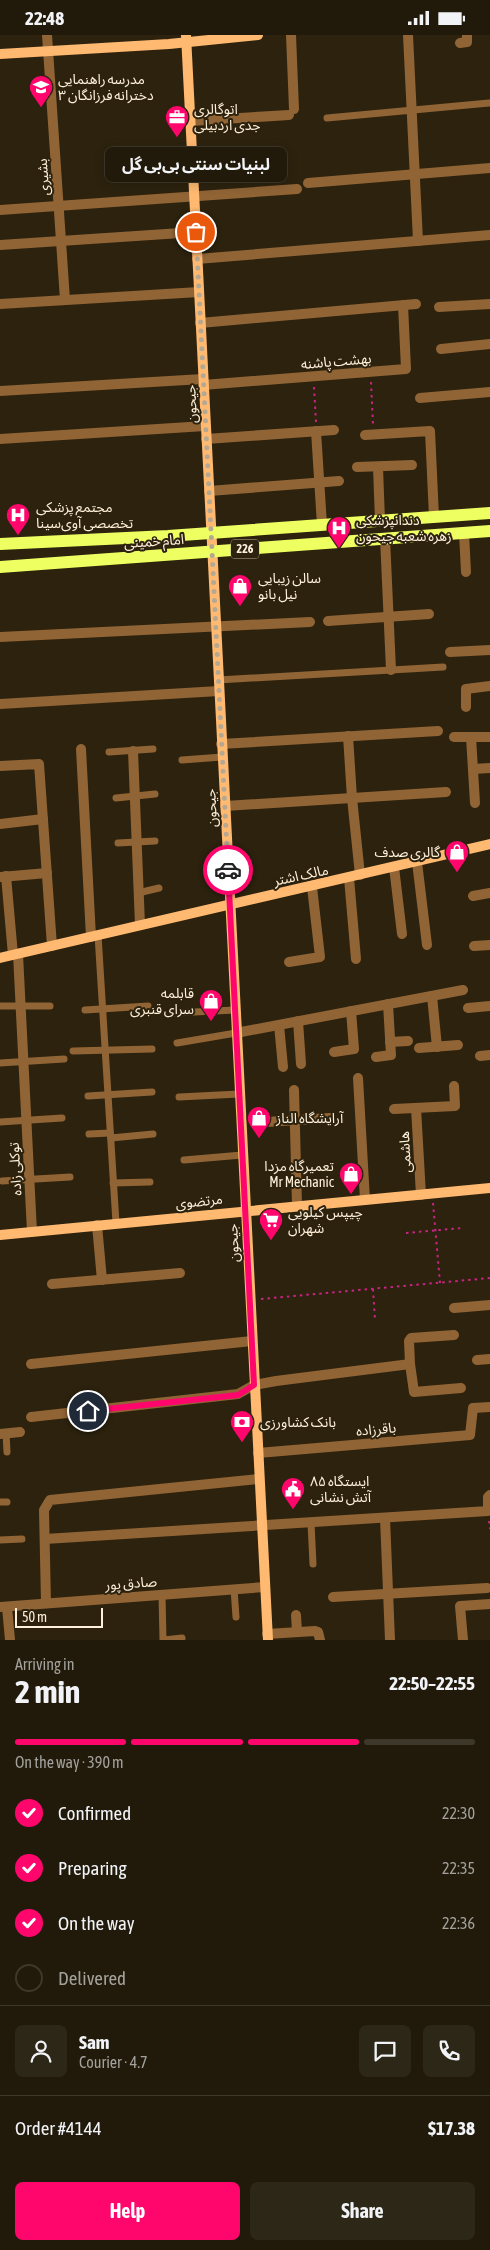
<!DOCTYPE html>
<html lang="en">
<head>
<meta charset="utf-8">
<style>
	body { margin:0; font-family:"Asap Condensed","Noto Sans Arabic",sans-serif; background:#2d2718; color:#f1f3f6; height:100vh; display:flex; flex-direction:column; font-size:19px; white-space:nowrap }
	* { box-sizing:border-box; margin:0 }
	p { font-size:16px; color:#a2a19c }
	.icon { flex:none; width:28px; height:28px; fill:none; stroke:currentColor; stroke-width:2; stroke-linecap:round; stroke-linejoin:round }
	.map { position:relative; height:1605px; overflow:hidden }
	.sheet { display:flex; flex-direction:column; background:#211a0a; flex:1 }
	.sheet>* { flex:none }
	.scale { position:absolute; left:15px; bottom:12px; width:88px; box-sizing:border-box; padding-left:5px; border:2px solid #fff0da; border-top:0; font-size:14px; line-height:18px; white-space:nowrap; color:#fff0da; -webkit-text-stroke:4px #2c220e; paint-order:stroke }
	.pin { position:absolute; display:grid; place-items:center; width:42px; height:42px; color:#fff; margin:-21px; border:2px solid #fff; border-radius:50%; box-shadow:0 1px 5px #0007 }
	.courier { position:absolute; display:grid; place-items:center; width:50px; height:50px; margin:-25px; border:4px solid #ff066d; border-radius:50%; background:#fff; color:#222; box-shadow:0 1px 6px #0007 }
	.bubble { position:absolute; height:35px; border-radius:8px; background:#211a0a; box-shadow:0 2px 12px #0003,0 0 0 1px #3e382b; font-size:16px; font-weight:700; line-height:35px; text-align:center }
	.headline em { font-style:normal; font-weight:700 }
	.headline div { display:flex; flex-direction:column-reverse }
	.headline { display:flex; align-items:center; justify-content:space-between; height:85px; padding:0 15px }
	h1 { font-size:32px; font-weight:700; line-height:38px }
	.bar { display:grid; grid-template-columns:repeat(4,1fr); gap:8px 5px; align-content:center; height:60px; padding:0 15px }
	.bar i { height:6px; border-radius:4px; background:#3e382b }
	.bar .selected { background:#ff066d }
	.bar p { grid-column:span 4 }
	.line { display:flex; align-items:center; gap:12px; padding:0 15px; border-top:1px solid #3e382b }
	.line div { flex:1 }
	.round { display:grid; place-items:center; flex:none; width:52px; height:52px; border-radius:8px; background:#2d2718 }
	ol { padding:0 15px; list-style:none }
	li { display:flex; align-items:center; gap:15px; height:55px }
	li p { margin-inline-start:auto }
	li .icon { padding:5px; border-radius:50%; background:#ff066d; color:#fff; stroke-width:4 }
	li:last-child { color:#a2a19c }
	li i { width:28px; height:28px; border:2px solid #3e382b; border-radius:50% }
	.cta { display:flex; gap:10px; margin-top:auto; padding:10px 15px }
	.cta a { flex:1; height:58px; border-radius:8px; background:#ff066d; color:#fff; font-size:20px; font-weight:700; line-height:58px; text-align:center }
	.cta a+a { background:#2d2718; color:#f1f3f6 }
	.status { display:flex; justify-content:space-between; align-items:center; height:35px; padding:0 25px; background:#211a0a; direction:ltr }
	.status svg { height:14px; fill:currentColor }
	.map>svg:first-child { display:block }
</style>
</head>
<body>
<div class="status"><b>22:48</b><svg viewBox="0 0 49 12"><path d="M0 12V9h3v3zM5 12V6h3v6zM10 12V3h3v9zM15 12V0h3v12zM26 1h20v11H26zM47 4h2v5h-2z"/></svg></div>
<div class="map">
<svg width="490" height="1605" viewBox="0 0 490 1605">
	<rect width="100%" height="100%" fill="#2c220e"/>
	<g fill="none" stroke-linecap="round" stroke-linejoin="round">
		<g stroke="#c92383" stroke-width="2" stroke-dasharray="2.5 4" stroke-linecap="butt">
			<polyline points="371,347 373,390"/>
			<polyline points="314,352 316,387"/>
			<polyline points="433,1168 440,1248"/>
			<polyline points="406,1198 462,1193"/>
			<polyline points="373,1254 375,1285"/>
			<polyline points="261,1264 490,1243"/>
			<polyline points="489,1486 490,1494"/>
		</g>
		<g stroke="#906435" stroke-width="7">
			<polyline points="327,83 489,68"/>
			<polyline points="218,645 443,632"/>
			<polyline points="109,717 153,714"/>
			<polyline points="182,725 222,722"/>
			<polyline points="116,763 155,759"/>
			<polyline points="118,808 155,806"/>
			<polyline points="138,858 159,853"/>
			<polyline points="98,900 116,1188"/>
			<polyline points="0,971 50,971"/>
			<polyline points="85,975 148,971"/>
			<polyline points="174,978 235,975"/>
			<polyline points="177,1008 236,998"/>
			<polyline points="73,1016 152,1014"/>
			<polyline points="0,1028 64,1024"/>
			<polyline points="88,1061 152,1057"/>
			<polyline points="179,1062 239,1059"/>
			<polyline points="0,1087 62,1083"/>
			<polyline points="89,1099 110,1098"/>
			<polyline points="111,1103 153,1099"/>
			<polyline points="184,1125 242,1120"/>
			<polyline points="2,1146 70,1142"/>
			<polyline points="113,1148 150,1147"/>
			<polyline points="6,1398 7,1417"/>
			<polyline points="0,1467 7,1467"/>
			<polyline points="311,1488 313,1529"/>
			<polyline points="0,1505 22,1504"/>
			<polyline points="234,1554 236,1582"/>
			<polyline points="162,1560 163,1605"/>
			<polyline points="164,1605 182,1603"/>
		</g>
		<g stroke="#906435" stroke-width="10">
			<polyline points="47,0 65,265"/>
			<polyline points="291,0 294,74"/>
			<polyline points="408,0 418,206"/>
			<polyline points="460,8 467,7 467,0"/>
			<polyline points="190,86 289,80"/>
			<polyline points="308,148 490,133"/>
			<polyline points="0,175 297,154"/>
			<polyline points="0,210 196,197"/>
			<polyline points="197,224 490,200"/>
			<polyline points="0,269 199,257"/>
			<polyline points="439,272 490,269"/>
			<polyline points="200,288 416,269"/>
			<polyline points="441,314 490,309"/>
			<polyline points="203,350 406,334 403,270"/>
			<polyline points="0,356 203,344"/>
			<polyline points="420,363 490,357"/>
			<polyline points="316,396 322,490"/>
			<polyline points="365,400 430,396 434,482"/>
			<polyline points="0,404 205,391"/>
			<polyline points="206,404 334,395"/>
			<polyline points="357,432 412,430"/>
			<polyline points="378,432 380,486"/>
			<polyline points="209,456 339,446"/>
			<polyline points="464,498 466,537"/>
			<polyline points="385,503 391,635"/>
			<polyline points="328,586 429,579"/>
			<polyline points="0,602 310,587"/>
			<polyline points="450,617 490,615"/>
			<polyline points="0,669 219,656"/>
			<polyline points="466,672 466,654 490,651"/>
			<polyline points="348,701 352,763 360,840"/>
			<polyline points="454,702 490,702"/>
			<polyline points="471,702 475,768"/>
			<polyline points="221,709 438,696"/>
			<polyline points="81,714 91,902"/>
			<polyline points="133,716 140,890"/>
			<polyline points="0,731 39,729 52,911"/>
			<polyline points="473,734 490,733"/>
			<polyline points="225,771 446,757"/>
			<polyline points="0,789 43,784"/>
			<polyline points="417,827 427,910"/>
			<polyline points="394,832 402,899"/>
			<polyline points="6,841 13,920"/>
			<polyline points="1,842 47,838"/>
			<polyline points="349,843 356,924"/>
			<polyline points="473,861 490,858"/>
			<polyline points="474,911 490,910"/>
			<polyline points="18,919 32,1197"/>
			<polyline points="289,927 320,922 312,852"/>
			<polyline points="432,961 437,1012"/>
			<polyline points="468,973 490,971"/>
			<polyline points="298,986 301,1029"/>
			<polyline points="279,990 283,1032"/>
			<polyline points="236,998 463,955"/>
			<polyline points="390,1007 408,1006"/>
			<polyline points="419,1013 458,1010"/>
			<polyline points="334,1017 354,1014 351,976"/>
			<polyline points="480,1021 490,1020"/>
			<polyline points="376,1022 391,1020 388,969"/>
			<polyline points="358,1043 365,1165"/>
			<polyline points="294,1055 297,1171"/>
			<polyline points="416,1073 421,1160"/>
			<polyline points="394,1074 455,1071 454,1051"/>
			<polyline points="266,1087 330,1083"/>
			<polyline points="97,1190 102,1245"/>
			<polyline points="52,1249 180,1238"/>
			<polyline points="454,1273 490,1270"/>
			<polyline points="477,1325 490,1324"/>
			<polyline points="31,1329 252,1306"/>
			<polyline points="410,1329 414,1357 461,1353"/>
			<polyline points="31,1382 238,1359 254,1350 276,1346 410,1329 409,1306 411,1303 454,1300"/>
			<polyline points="0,1399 20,1397"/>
			<polyline points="258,1418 470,1400 473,1373 490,1372"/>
			<polyline points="385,1483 390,1605"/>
			<polyline points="45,1504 488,1476 488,1462 490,1460"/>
			<polyline points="333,1562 487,1553"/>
			<polyline points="46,1568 44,1475 50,1465 259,1444"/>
			<polyline points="0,1572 265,1552"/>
			<polyline points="7,1572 10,1605"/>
			<polyline points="296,1580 297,1597"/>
			<polyline points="267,1599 315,1596 318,1597 320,1605"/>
			<polyline points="463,1605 460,1571 490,1569"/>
		</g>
		<g stroke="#ffb971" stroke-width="10">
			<polyline points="186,0 268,1605"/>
			<polyline points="0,19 169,9 258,0"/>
			<polyline points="0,923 490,809"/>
			<polyline points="0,1200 490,1153"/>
		</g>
		<g stroke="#eeff61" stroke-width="12">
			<polyline points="0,509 168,501 490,478"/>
			<polyline points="0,532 490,496"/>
		</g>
	</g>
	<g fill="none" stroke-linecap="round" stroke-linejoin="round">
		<polyline stroke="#b5a893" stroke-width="5" stroke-dasharray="0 9" points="196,197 228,835"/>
		<polyline stroke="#ff066d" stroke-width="6" points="88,1376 238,1360 254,1350 228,835"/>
	</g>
	<defs>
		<g id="school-pin" transform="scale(1.25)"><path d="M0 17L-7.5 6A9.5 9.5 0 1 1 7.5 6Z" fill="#ff066d" stroke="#2c220e"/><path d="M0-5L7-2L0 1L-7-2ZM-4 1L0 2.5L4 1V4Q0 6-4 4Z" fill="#fff"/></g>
		<g id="office-pin" transform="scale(1.25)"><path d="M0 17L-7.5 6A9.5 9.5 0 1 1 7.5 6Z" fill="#ff066d" stroke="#2c220e"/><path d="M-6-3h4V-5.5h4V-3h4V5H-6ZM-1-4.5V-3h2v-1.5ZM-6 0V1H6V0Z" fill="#fff"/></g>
		<g id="hospital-pin" transform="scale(1.25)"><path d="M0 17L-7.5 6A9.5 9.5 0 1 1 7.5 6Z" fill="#ff066d" stroke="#2c220e"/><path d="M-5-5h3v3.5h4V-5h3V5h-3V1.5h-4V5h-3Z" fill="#fff"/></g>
		<g id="shop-pin" transform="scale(1.25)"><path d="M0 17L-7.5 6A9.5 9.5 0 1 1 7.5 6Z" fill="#ff066d" stroke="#2c220e"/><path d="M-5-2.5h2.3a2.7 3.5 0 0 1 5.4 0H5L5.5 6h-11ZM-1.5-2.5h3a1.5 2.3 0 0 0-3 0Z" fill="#fff"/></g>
		<g id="supermarket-pin" transform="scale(1.25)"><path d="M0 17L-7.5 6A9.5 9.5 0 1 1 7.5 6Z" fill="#ff066d" stroke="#2c220e"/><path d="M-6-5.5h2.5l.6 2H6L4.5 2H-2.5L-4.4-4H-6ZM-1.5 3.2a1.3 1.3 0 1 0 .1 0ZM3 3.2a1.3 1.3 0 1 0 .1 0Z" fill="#fff"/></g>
		<g id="bank-pin" transform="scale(1.25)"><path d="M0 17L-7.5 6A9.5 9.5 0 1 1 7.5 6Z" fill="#ff066d" stroke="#2c220e"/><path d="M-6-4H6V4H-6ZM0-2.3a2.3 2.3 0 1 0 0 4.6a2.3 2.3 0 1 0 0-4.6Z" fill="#fff"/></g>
		<g id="civic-pin" transform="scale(1.25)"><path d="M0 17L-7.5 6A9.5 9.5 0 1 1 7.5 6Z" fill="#ff066d" stroke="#2c220e"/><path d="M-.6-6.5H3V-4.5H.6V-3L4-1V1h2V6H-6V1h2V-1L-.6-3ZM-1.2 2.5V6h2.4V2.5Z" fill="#fff"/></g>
	</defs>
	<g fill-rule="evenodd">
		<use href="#school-pin" x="41" y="52"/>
		<use href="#office-pin" x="177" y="82"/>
		<use href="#hospital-pin" x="18" y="480"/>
		<use href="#hospital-pin" x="339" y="493"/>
		<use href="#shop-pin" x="240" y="551"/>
		<use href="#shop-pin" x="457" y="817"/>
		<use href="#shop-pin" x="211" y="966"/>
		<use href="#shop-pin" x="259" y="1083"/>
		<use href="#shop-pin" x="351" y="1139"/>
		<use href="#supermarket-pin" x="271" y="1185"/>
		<use href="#bank-pin" x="242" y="1387"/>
		<use href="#civic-pin" x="293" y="1454"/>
	</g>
	<g text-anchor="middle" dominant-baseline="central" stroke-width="4" stroke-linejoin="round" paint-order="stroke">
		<rect fill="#2c220e" stroke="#c0b29d" stroke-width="1" x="231" y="504.5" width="28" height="19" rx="4"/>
		<g font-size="12" font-weight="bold" fill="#fff0da">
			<text x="245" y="514">226</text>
		</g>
		<g font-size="14" fill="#fff0da" stroke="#2c220e" text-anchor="start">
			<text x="58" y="44">مدرسه راهنمایی<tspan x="58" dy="16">دخترانه فرزانگان ۳</tspan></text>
			<text x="194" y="74">اتوگالری<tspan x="194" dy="16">جدی اردبیلی</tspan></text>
			<text x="36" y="472">مجتمع پزشکی<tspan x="36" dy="16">تخصصی آوی‌سینا</tspan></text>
			<text x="356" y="485">دندانپزشکی<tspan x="356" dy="16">زهره شعبه جیحون</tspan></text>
			<text x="258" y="543">سالن زیبایی<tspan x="258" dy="16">نیل بانو</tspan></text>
			<text x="440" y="817" text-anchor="end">گالری صدف</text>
			<text x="194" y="958" text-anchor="end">قابلمه<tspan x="194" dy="16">سرای قنبری</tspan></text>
			<text x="276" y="1083">آرایشگاه الناز</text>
			<text x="334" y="1131" text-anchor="end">تعمیرگاه مزدا<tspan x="334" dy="16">Mr Mechanic</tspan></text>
			<text x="288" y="1177">چیپس کیلویی<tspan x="288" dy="16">شهران</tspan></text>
			<text x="260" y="1387">بانک کشاورزی</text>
			<text x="310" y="1446">ایستگاه ۸۵<tspan x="310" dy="16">آتش نشانی</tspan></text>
		</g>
		<g font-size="14" fill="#fff0da" stroke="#2c220e">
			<text transform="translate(43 142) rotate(-94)">بشیری</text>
			<text transform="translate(336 326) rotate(-5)">بهشت پاشنه</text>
			<text transform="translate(191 369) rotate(-93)">جیحون</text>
			<text transform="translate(154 506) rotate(-4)">امام خمینی</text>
			<text transform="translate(211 773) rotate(-93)">جیحون</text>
			<text transform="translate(301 840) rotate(-12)">مالک اشتر</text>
			<text transform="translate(405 1117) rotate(-93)">هاشمی</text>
			<text transform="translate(15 1134) rotate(-93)">توکلی زاده</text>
			<text transform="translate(199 1166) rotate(-6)">مرتضوی</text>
			<text transform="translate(233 1208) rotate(-93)">جیحون</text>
			<text transform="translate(376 1394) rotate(-5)">باقرزاده</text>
			<text transform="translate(131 1548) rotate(-4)">صادق پور</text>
		</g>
	</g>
</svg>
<div class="scale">50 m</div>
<div class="pin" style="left:196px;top:197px;background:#ea580c"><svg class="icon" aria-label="bag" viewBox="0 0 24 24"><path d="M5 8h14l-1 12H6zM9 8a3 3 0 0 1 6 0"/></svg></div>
<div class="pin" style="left:88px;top:1376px;background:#1f2937"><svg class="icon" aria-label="home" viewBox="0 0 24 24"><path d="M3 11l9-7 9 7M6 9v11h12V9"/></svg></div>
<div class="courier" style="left:228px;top:835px"><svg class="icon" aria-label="car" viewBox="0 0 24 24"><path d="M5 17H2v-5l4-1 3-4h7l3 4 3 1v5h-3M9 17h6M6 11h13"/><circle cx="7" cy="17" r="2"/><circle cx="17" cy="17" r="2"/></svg></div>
<div class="bubble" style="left:105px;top:112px;width:182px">لبنیات سنتی بی‌بی گل</div>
</div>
<section class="sheet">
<div class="headline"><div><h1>2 min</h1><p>Arriving in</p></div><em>22:50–22:55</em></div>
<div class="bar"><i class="selected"></i><i class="selected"></i><i class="selected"></i><i></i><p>On the way · 390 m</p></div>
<ol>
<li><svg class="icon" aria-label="check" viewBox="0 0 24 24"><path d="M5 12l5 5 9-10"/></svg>Confirmed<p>22:30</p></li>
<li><svg class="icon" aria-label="check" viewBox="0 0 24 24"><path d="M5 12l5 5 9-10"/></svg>Preparing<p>22:35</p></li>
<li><svg class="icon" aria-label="check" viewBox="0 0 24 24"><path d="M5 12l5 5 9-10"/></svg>On the way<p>22:36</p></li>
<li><i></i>Delivered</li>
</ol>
<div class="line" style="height:90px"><a class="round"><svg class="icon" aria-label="person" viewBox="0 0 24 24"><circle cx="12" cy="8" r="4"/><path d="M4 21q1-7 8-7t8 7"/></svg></a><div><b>Sam</b><p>Courier · 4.7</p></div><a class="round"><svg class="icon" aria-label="chat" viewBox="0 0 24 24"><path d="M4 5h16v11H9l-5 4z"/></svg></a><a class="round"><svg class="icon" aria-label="phone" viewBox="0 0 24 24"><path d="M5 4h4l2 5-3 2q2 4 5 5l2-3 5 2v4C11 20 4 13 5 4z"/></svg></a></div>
<div class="line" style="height:65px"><div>Order #4144</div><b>$17.38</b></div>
<div class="cta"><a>Help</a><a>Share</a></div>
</section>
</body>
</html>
